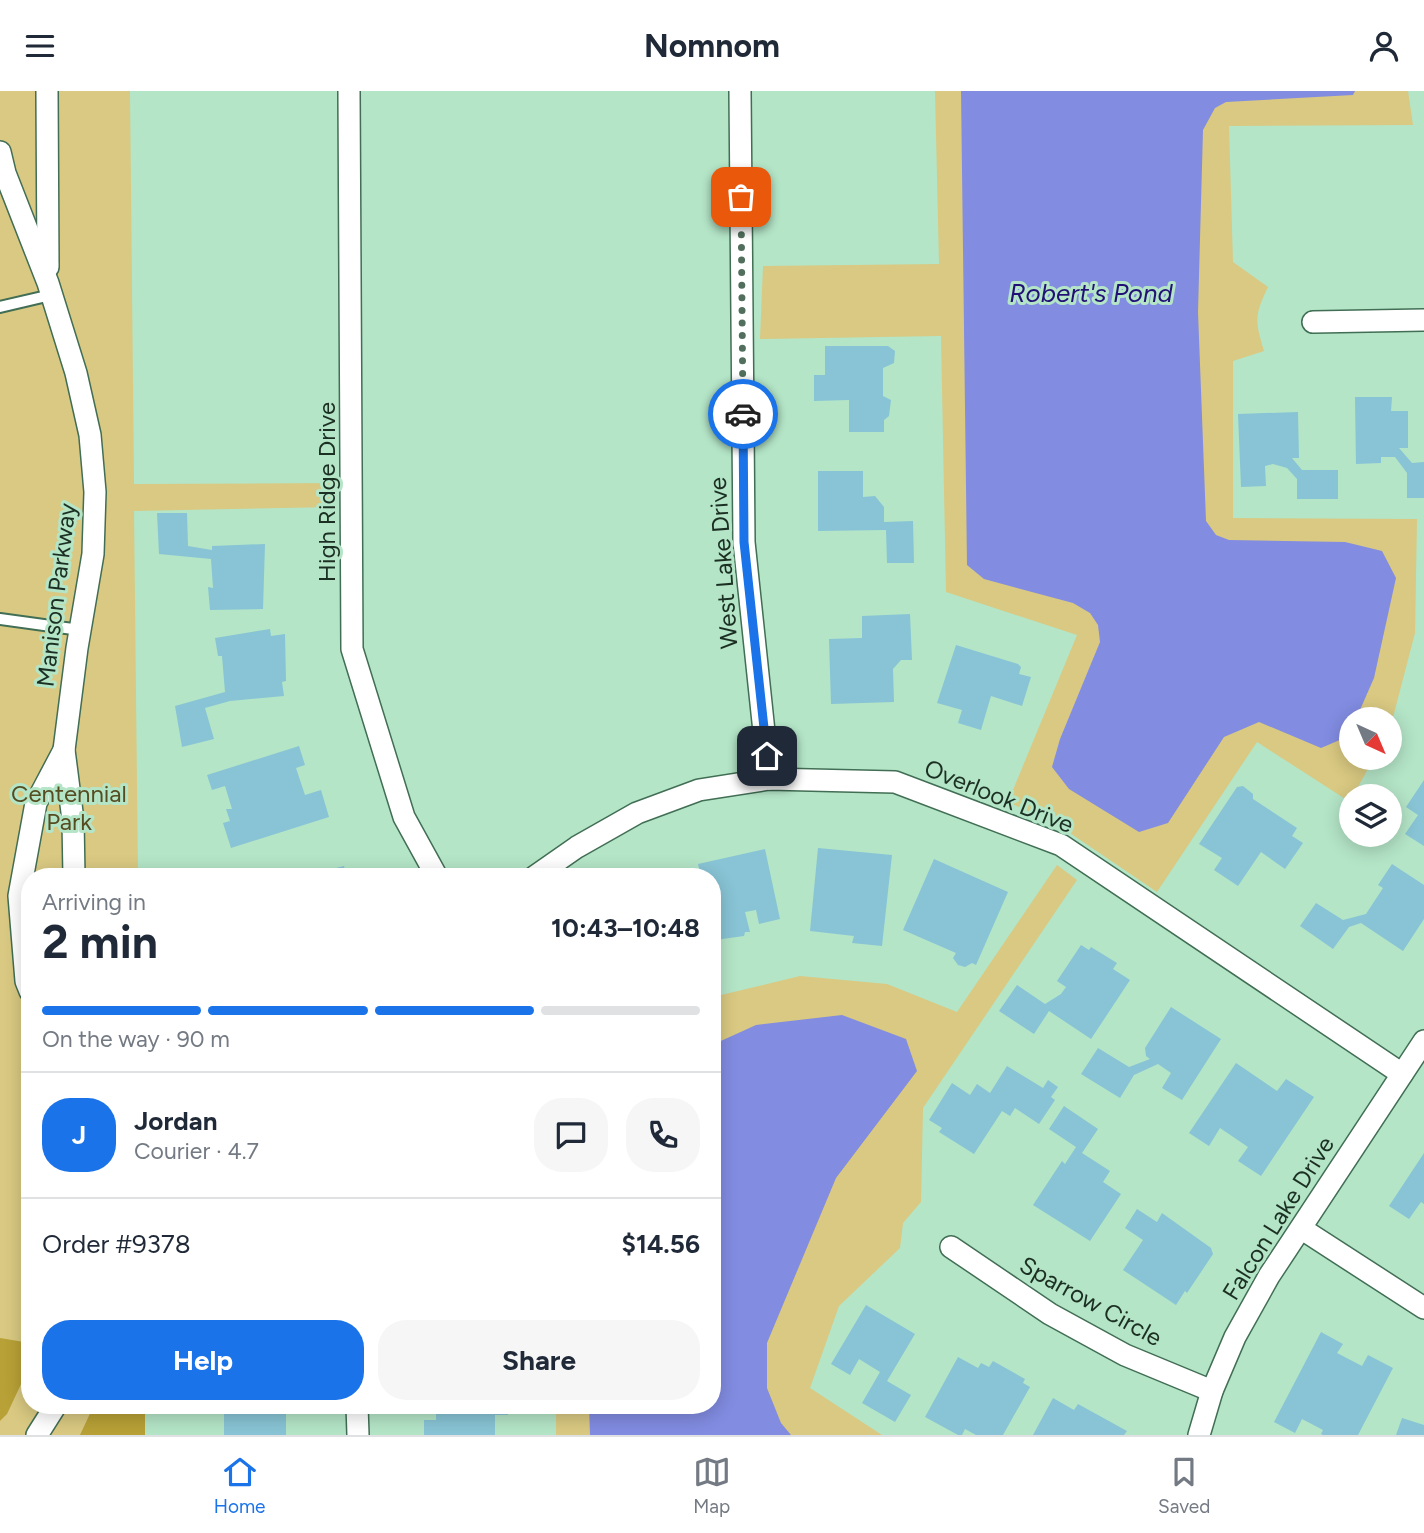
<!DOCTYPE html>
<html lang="en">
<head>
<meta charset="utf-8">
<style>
	body { margin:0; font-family:Figtree,sans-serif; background:#f6f6f7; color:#1f2937; height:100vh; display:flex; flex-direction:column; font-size:26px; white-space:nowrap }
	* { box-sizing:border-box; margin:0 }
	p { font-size:23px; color:#747a83 }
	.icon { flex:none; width:38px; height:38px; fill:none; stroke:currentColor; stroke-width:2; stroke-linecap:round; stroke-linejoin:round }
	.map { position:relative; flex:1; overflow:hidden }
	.side { position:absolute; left:21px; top:777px; width:700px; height:546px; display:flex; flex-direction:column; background:#fff; border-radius:28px; box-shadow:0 4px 18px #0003 }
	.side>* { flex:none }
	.needle { width:46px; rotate:136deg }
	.fabs { position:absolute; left:1339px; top:616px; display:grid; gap:14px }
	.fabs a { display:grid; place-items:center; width:63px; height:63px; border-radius:50%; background:#fff; box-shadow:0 4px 18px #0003; font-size:35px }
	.pin { position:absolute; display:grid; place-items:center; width:60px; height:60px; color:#fff; margin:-30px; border-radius:14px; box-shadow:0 4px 10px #0006 }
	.courier { position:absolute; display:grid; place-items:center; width:70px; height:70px; margin:-35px; border:5px solid #1a73e8; border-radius:50%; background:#fff; color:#222; box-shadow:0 2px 9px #0007 }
	.summary em { font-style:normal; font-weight:700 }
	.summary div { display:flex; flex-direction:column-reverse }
	.summary { display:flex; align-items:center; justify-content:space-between; height:119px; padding:0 21px }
	h1 { font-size:46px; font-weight:700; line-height:52px }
	.bar { display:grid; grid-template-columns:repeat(4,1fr); gap:10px 7px; align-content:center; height:84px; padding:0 21px }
	.bar i { height:9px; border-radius:5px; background:#e0e1e3 }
	.bar .active { background:#1a73e8 }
	.bar p { grid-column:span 4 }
	.line { display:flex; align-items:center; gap:18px; padding:0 21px; border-top:2px solid #e0e1e3 }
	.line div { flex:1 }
	.round { display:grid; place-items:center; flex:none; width:74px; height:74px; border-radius:28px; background:#f6f6f7 }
	.cta { display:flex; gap:14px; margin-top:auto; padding:14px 21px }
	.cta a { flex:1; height:80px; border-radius:28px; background:#1a73e8; color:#fff; font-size:28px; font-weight:700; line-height:80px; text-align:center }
	.cta a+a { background:#f6f6f7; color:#1f2937 }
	header { display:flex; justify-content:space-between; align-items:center; height:91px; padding:0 21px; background:#fff; font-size:32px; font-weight:700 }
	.tabs { display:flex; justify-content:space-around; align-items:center; height:98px; border-top:2px solid #e0e1e3; background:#fff; font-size:19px; color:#747a83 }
	.tabs a { display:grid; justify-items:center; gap:4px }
	.tabs .active { color:#1a73e8 }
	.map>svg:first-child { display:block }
</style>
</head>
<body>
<header><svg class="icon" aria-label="menu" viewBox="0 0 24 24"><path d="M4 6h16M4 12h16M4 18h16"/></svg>Nomnom<svg class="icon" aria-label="person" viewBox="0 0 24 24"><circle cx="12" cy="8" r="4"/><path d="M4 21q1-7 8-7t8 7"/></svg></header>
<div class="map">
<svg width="1424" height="1344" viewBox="0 0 1424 1344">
	<rect width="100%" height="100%" fill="#b4e5c7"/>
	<g fill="#d9c982">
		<polygon points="0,0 130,0 134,393 336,392 335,416 134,420 138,786 30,786 30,1314 145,1314 145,1344 0,1344"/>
		<path d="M935 0H1408L1413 34 1229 35 1233 171 1268 196C1254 225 1255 230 1264 260L1233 270V427L1417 428 1415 542 1391 634 1390 637V628H1351V667H1374L1353 705H1351L1350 711 1257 651 1157 801 1061 736 1008 711 1077 544 946 501 941 245 760 248 763 175 939 173Z"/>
		<polygon points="1057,774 1077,789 923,1017 921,1111 903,1132 900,1157 839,1215 810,1297 882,1344 556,1344 556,1314 712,1314 712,909 721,904 800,885 887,893 957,921"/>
	</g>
	<g fill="#b8a136">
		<polygon points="0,1247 30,1252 30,1274 7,1323 0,1330"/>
		<polygon points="94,1314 145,1314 145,1344 80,1344"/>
	</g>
	<g fill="#828ce1">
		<polygon points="961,0 1355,0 1353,4 1226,11 1215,17 1203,39 1198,221 1206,430 1216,444 1229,449 1345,451 1382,460 1396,487 1374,587 1356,628 1351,628 1349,645 1321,657 1259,631 1224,646 1168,732 1139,741 1069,698 1052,676 1060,648 1100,551 1098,534 1090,522 1073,512 984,488 967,474"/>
		<polygon points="842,924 906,948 917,980 836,1087 767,1252 767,1297 781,1332 791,1344 590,1344 589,1314 712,1314 712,954 756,934"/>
	</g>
	<g fill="#88c4d5">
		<polygon points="825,255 888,255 895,260 894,272 883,277 883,305 891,309 889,325 884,329 884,341 849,341 849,309 814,310 814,284 825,284"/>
		<polygon points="1355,306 1392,306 1391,320 1408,320 1408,357 1399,357 1412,372 1424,371 1424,407 1407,407 1407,382 1395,366 1381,366 1381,372 1356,373"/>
		<polygon points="1298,321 1299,367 1292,367 1302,379 1338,379 1338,408 1297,408 1297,388 1287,377 1273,373 1265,375 1266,395 1241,396 1238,323"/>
		<polygon points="818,380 863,380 863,406 875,405 884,416 884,431 913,430 914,472 887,472 886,439 818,440"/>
		<polygon points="157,422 187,422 188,455 212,459 212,455 265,453 263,518 210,519 208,496 213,497 211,468 159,463"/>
		<polygon points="910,523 912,569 901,569 893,578 894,611 831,613 829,548 862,547 862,525"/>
		<polygon points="270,538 271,545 285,543 286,590 282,591 284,605 230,610 205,617 214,648 182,656 175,615 225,601 222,565 218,565 215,547"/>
		<polygon points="956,554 1018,573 1021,576 1019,583 1031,586 1022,615 991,605 981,639 958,632 962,619 937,612"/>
		<polygon points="299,655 305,674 296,677 305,704 321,699 329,726 231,757 223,732 230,730 226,718 232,718 225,695 212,699 207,684"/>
		<polygon points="1424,689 1424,755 1405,743 1418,724 1406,716"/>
		<polygon points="1243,695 1253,703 1253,708 1297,737 1292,745 1303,752 1285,778 1261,761 1238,795 1214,779 1222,767 1199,753 1237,696"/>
		<polygon points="818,757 892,764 882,855 852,852 854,845 810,840"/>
		<polygon points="765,758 780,828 759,833 756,819 745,821 750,841 745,841 744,845 715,849 712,838 712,786 701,786 698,773"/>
		<polygon points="934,768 1008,801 976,874 972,872 965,876 958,874 953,867 956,862 903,839"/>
		<polygon points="1392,773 1424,794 1424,828 1403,860 1361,832 1349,836 1333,858 1300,835 1316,812 1343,829 1366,823 1383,797 1378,794"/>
		<polygon points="344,775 347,786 305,786 305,785"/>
		<polygon points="1081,854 1089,859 1091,856 1117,872 1113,878 1130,889 1091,948 1049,920 1034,943 999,920 1017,894 1045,913 1061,903 1066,896 1057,890"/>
		<polygon points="1171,916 1221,948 1182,1009 1162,997 1171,982 1158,973 1134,984 1120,1007 1081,983 1098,957 1129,976 1150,968 1146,965 1145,957"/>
		<polygon points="1236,972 1277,1000 1286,988 1314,1006 1261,1085 1238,1070 1248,1056 1220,1037 1209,1055 1189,1042"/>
		<polygon points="1007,975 1043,997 1048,989 1058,996 1051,1006 1055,1009 1039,1033 1015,1017 1010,1025 1002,1020 974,1063 939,1041 942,1037 929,1029 952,992 970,1004 977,993 990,1002"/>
		<polygon points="1064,1015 1098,1038 1082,1062 1110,1080 1103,1091 1121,1103 1090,1150 1033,1114 1062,1070 1065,1073 1076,1056 1049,1038"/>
		<polygon points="1424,1062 1424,1113 1421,1111 1409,1128 1389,1115"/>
		<polygon points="1137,1118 1157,1131 1162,1122 1211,1157 1213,1163 1187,1202 1185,1200 1176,1214 1123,1179 1143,1149 1125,1137"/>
		<polygon points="866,1214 915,1243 887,1290 911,1304 895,1331 862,1312 880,1281 859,1268 850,1284 831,1273"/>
		<polygon points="1321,1241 1343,1253 1337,1262 1362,1275 1368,1264 1393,1277 1358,1344 1323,1344 1321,1343 1323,1339 1302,1328 1295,1342 1274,1331"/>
		<polygon points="958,1266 978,1277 981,1272 989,1276 993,1270 1025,1288 1023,1292 1030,1296 1003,1344 976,1344 965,1338 962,1344 958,1344 925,1326"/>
		<polygon points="1053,1307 1074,1319 1078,1313 1127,1340 1124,1344 1033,1344"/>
		<rect x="224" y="1314" width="62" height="30"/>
		<polygon points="436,1314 508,1314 508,1324 495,1324 495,1344 424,1344 424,1329 436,1329"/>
		<polygon points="1402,1327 1424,1334 1424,1344 1396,1344"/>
	</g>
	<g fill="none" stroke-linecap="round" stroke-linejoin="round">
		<g stroke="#416e54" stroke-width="14">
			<g id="service">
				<polyline points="0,216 51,204"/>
				<polyline points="0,528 80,539"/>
			</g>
		</g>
		<g stroke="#416e54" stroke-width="24">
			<g id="minor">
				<polyline points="47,0 48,176"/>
				<polyline points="349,0 352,558 404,726 437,786"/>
				<polyline points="740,0 744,451 769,688"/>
				<polyline points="0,61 5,82 48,192 76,282 90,344 95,401 93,463 77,557 64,659 73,729 74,786"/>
				<polyline points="1313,231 1424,229"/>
				<polyline points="534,786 577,756 637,722 699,699 769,688 895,691 1061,754 1402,983"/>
				<polyline points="30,900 26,890 19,805 36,712 64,659"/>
				<polyline points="1302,1138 1424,1217"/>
				<polyline points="951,1156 1050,1223 1125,1264 1212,1300"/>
				<polyline points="357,1314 358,1344"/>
				<polyline points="37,1344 56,1314"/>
				<polyline points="1199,1344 1212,1300 1235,1246 1269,1185 1424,950"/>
			</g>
		</g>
		<use href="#service" stroke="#fff" stroke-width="10"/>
		<use href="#minor" stroke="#fff" stroke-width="21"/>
	</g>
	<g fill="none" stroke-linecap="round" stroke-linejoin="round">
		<polyline stroke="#516f5c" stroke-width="7" stroke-dasharray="0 12.6" points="741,106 743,323"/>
		<polyline stroke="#1a73e8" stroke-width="9" points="743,323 744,451 767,665"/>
	</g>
	<g text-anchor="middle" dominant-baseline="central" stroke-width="6" stroke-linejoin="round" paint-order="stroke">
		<g font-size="24" fill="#1c2f23" stroke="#b4e5c7">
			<text transform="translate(326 401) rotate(-90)">High Ridge Drive</text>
			<text transform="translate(723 472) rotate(-94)">West Lake Drive</text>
			<text transform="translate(56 504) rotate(-83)">Manison Parkway</text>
			<text transform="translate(999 705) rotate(22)">Overlook Drive</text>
			<text transform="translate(1278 1127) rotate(-58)">Falcon Lake Drive</text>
			<text transform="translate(1091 1210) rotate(29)">Sparrow Circle</text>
		</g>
		<g font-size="24" fill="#564c21" stroke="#b4e5c7">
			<text x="69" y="702">Centennial<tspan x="69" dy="28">Park</tspan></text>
		</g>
		<g font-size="26" font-style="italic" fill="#211176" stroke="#b4e5c7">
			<text x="1091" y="202">Robert's Pond</text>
		</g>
	</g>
</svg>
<div class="fabs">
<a><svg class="needle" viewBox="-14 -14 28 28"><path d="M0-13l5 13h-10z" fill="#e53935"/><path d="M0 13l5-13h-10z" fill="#747a83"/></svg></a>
<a><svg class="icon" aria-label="layers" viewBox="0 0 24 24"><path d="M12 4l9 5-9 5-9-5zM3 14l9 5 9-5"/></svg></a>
</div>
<div class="pin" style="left:741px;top:106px;background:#ea580c"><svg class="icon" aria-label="bag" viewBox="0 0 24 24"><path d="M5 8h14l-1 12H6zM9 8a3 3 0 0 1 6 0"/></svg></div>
<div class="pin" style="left:767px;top:665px;background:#1f2937"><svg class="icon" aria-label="home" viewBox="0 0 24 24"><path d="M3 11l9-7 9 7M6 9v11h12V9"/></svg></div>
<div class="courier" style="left:743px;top:323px"><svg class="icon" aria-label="car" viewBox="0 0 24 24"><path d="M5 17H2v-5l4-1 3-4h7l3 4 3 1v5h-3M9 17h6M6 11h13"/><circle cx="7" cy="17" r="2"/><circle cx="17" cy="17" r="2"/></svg></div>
<section class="side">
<div class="summary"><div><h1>2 min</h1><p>Arriving in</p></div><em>10:43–10:48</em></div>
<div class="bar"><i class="active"></i><i class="active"></i><i class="active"></i><i></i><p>On the way · 90 m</p></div>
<div class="line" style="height:126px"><b class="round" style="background:#1a73e8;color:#fff">J</b><div><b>Jordan</b><p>Courier · 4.7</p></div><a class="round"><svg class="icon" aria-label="chat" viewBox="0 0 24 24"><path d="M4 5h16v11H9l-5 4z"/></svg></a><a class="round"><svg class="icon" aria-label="phone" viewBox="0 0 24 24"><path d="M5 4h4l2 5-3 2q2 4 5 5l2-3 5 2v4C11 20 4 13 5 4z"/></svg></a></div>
<div class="line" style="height:91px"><div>Order #9378</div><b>$14.56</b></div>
<div class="cta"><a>Help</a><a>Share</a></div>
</section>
</div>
<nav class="tabs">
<a class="active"><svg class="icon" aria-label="home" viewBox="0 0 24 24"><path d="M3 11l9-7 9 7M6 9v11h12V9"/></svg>Home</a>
<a><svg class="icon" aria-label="map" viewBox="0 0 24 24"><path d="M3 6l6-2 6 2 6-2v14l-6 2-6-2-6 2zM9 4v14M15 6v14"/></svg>Map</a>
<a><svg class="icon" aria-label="saved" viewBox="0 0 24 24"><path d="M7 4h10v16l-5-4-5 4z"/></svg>Saved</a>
</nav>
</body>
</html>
